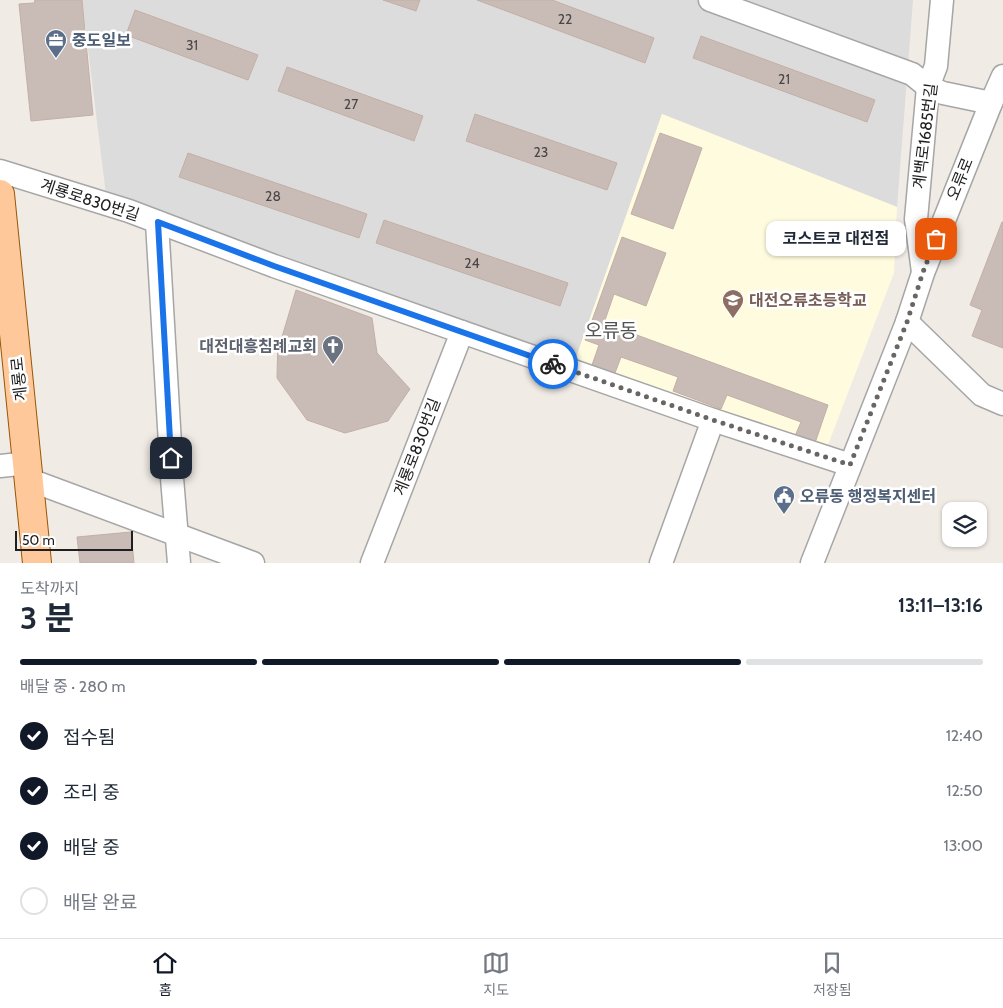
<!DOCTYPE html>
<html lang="ko">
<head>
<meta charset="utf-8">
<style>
	body { margin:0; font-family:Cabin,"Noto Sans KR",sans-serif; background:#f6f6f7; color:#1f2937; height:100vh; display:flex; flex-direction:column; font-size:19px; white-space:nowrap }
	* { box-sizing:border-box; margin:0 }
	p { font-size:16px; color:#747a83 }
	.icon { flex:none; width:28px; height:28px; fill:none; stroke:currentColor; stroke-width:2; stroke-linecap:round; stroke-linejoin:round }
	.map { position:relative; height:563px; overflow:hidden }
	.drawer { display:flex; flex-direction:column; background:#fff; flex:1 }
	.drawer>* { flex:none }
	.buttons { position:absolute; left:942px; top:502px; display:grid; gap:10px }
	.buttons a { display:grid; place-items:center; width:45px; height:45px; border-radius:10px; background:#fff; box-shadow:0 1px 4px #0004; font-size:25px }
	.scale { position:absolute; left:15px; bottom:12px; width:118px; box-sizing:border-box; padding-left:5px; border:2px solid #1f1f1f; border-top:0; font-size:14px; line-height:18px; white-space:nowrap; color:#1f1f1f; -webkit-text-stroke:4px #fff; paint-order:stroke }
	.pin { position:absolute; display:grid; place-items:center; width:42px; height:42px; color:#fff; margin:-21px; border-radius:10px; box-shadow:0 2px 8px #0006 }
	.courier { position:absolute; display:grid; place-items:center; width:50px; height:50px; margin:-25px; border:4px solid #1a73e8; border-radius:50%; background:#fff; color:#222; box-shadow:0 1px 6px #0007 }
	.bubble { position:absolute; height:35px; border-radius:10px; background:#fff; box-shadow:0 1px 4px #0004; font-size:16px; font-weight:700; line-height:35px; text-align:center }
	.head em { font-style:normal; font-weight:700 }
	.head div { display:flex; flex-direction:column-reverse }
	.head { display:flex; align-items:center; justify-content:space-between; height:85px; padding:0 20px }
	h1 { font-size:32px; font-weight:700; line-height:38px }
	.bar { display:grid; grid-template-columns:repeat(4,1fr); gap:8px 5px; align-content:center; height:60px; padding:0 20px }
	.bar i { height:6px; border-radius:4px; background:#e0e1e3 }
	.bar .selected { background:#111827 }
	.bar p { grid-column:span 4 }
	ol { padding:0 20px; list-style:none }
	li { display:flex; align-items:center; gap:15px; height:55px }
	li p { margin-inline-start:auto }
	li .icon { padding:5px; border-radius:50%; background:#111827; color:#fff; stroke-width:4 }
	li:last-child { color:#747a83 }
	li i { width:28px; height:28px; border:2px solid #e0e1e3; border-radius:50% }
	.tab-bar { display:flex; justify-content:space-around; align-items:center; height:70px; border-top:1px solid #e0e1e3; background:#fff; font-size:14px; color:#747a83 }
	.tab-bar a { display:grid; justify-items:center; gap:2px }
	.tab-bar .selected { color:#111827 }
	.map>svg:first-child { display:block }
</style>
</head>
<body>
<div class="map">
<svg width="1003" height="563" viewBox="0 0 1003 563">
	<rect width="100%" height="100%" fill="#f0ebe4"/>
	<polygon fill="#dddcdc" points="82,0 913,0 897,207 662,114 573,366 107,203"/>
	<polygon fill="#fffbde" points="662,114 897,207 894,273 826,450 573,366"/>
	<g fill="#c9bcb7" stroke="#c3afa5">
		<polygon points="35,0 82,0 93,115 31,121 19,4 34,3"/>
		<polygon points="383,0 420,0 416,11"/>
		<polygon points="477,0 552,0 654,38 645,63"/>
		<polygon points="135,10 258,55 248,80 126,35"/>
		<polygon points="701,36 875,100 867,122 693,58"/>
		<polygon points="287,67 423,116 414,141 278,91"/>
		<polygon points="475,114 617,163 607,190 466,141"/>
		<polygon points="660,133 702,148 673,229 631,214"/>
		<polygon points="188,153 367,214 359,238 179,177"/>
		<polygon points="384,220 568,283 560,306 376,243"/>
		<polygon points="1002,222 1003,222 1003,348 972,336 982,310 970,305"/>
		<polygon points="622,237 666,253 646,306 614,294 604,323 828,405 815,443 795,436 801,422 727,395 721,409 673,391 678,377 621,357 615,373 592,365 599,345 585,340"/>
		<polygon points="296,290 372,318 377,353 410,389 388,421 345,433 307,420 277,378 278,338 282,337"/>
		<polygon points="131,532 134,563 80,563 77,537"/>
	</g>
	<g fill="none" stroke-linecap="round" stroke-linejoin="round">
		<g stroke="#a6a6a6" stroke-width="25">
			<g id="minor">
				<polyline points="710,0 912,74 928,87 943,93 991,103"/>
				<polyline points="0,171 129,211 274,266 713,420 850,465"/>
				<polyline points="157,222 172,478 179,563"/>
				<polyline points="923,272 916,219 928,87 936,66 942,0"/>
				<polyline points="907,322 982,395 1003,404"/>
				<polyline points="0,466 28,463"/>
				<polyline points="30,480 253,563"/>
				<polyline points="372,563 462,332"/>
				<polyline points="661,563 713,420"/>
				<polyline points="812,563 907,322 923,273 991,103 1003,76"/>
			</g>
		</g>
		<g stroke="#950" stroke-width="30">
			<polyline id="major" points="0,194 37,563"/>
		</g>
		<use href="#minor" stroke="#fff" stroke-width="22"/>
		<use href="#major" stroke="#ffc89a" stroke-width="28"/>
	</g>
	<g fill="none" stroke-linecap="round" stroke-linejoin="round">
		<polyline stroke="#686664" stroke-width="5" stroke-dasharray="0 9" points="553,364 713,420 850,465 907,322 923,272 936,239"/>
		<polyline stroke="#1a73e8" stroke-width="6" points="171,458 158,222 274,266 553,364"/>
	</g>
	<defs>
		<g id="office-pin" transform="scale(1.125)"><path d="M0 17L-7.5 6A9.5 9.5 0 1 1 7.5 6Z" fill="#5c6f8a" stroke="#fff"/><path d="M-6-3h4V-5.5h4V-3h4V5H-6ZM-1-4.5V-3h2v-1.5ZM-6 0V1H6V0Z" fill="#fff"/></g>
		<g id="school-pin" transform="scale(1.125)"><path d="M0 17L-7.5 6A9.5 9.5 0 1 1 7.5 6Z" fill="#8d6e63" stroke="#fff"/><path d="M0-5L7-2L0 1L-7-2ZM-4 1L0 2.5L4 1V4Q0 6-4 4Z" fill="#fff"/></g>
		<g id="church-pin" transform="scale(1.125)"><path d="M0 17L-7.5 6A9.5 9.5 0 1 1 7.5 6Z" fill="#6b7280" stroke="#fff"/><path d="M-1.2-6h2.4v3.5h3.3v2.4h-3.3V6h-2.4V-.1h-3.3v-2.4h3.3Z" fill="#fff"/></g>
		<g id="civic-pin" transform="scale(1.125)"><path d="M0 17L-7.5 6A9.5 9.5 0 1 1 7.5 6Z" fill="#5c6f8a" stroke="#fff"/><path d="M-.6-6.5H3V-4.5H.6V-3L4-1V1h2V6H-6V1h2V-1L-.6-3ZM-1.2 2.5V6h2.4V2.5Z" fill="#fff"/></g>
	</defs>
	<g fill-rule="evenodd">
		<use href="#office-pin" x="56" y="40"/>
		<use href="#school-pin" x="733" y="300"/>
		<use href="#church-pin" x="333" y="346"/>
		<use href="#civic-pin" x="784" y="496"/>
	</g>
	<g text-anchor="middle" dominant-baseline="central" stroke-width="5" stroke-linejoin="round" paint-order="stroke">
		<g font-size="14" fill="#4a4645">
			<text x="565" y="19">22</text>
			<text x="192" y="45">31</text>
			<text x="784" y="79">21</text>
			<text x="351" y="104">27</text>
			<text x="541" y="152">23</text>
			<text x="273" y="196">28</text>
			<text x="472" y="263">24</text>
		</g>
		<g font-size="16" font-weight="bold" fill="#4e5e75" stroke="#fff" text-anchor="start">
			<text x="72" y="40">중도일보</text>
			<text x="800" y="496">오류동 행정복지센터</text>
		</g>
		<g font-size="16" fill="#1f1f1f" stroke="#fff">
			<text transform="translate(925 136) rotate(-83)">계백로1685번길</text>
			<text transform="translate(960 179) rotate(-68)">오류로</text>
			<text transform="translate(90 200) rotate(18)">계룡로830번길</text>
			<text transform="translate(19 379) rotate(-96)">계룡로</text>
			<text transform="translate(417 447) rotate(-69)">계룡로830번길</text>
		</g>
		<g font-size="16" font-weight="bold" fill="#785e54" stroke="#fff" text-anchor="start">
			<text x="749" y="300">대전오류초등학교</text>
		</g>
		<g font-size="16" font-weight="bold" fill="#5b616d" stroke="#fff" text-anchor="end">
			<text x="317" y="346">대전대흥침례교회</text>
		</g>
		<g font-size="19" fill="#525252" stroke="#fff">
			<text x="611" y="330">오류동</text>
		</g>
	</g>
</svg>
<div class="buttons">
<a><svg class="icon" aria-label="layers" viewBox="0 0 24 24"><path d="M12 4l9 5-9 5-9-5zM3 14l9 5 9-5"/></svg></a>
</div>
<div class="scale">50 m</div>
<div class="pin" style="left:936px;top:239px;background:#ea580c"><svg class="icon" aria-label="bag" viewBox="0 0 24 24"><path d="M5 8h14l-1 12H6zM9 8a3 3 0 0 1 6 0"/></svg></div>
<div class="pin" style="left:171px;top:458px;background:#1f2937"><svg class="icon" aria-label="home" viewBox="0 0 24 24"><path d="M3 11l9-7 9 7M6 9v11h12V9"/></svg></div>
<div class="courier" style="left:553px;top:364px"><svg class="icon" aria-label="bike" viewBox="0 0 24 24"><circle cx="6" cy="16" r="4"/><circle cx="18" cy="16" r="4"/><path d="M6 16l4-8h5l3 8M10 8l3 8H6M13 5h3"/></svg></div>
<div class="bubble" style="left:766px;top:221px;width:140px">코스트코 대전점</div>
</div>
<section class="drawer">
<div class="head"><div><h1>3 분</h1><p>도착까지</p></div><em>13:11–13:16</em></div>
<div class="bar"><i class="selected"></i><i class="selected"></i><i class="selected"></i><i></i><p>배달 중 · 280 m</p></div>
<ol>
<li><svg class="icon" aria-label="check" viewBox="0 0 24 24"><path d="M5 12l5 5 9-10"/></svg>접수됨<p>12:40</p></li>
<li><svg class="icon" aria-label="check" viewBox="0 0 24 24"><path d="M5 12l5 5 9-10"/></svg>조리 중<p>12:50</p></li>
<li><svg class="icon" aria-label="check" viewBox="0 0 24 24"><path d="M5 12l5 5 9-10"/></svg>배달 중<p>13:00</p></li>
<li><i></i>배달 완료</li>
</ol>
</section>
<nav class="tab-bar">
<a class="selected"><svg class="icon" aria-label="home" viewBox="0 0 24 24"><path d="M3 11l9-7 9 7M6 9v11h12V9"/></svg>홈</a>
<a><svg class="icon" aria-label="map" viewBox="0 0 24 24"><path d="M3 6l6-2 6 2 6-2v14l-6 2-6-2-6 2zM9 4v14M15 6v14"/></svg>지도</a>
<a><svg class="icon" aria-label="saved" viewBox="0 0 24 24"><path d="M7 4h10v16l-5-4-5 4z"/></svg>저장됨</a>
</nav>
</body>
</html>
